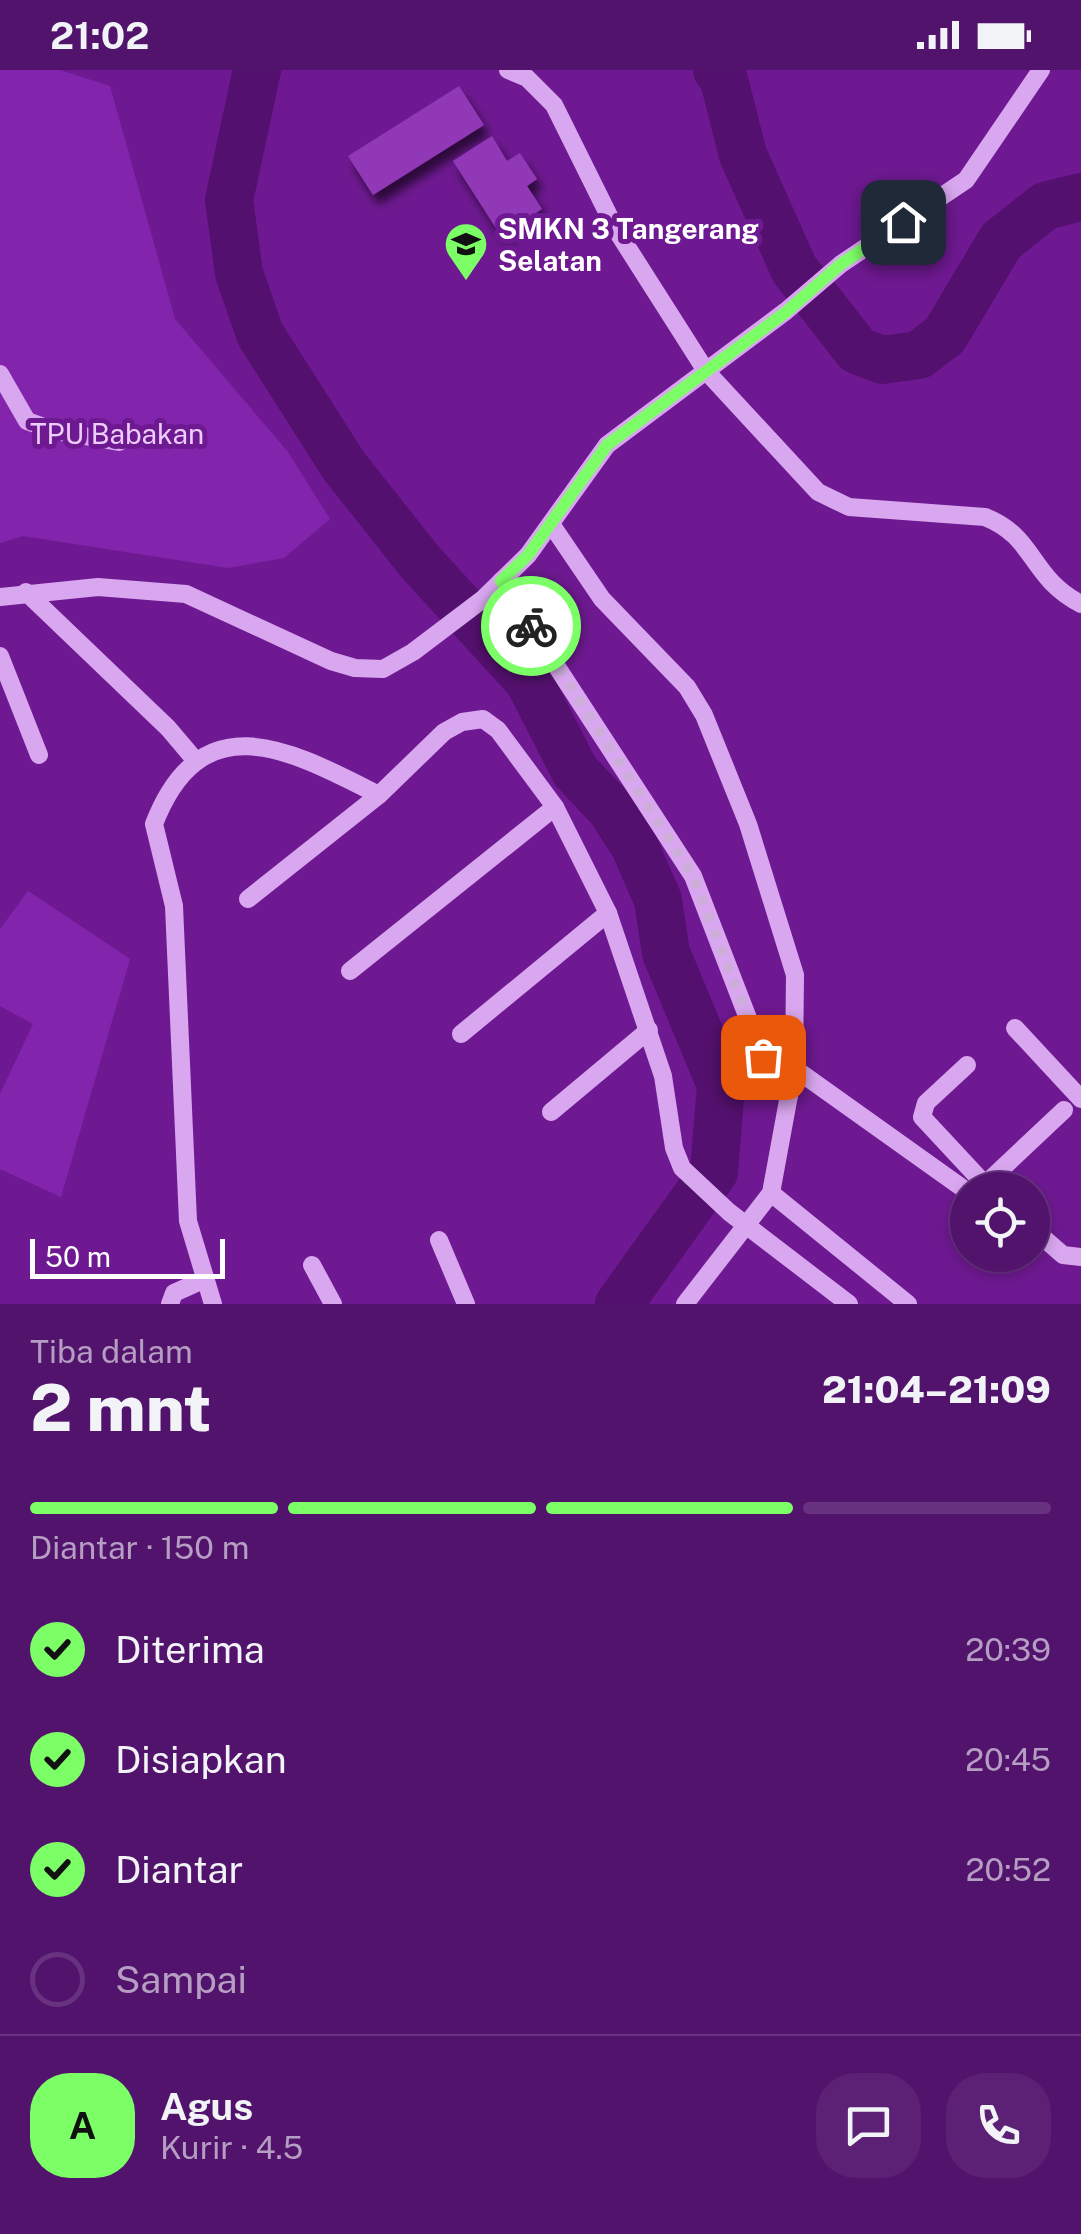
<!DOCTYPE html>
<html lang="id">
<head>
<meta charset="utf-8">
<style>
	body { margin:0; font-family:"Public Sans",sans-serif; background:#5c2075; color:#f1f3f6; height:100vh; display:flex; flex-direction:column; font-size:38px; white-space:nowrap }
	* { box-sizing:border-box; margin:0 }
	p { font-size:32px; color:#b59ec2 }
	.icon { flex:none; width:55px; height:55px; fill:none; stroke:currentColor; stroke-width:2; stroke-linecap:round; stroke-linejoin:round }
	.map { position:relative; height:1234px; overflow:hidden }
	.panel { display:flex; flex-direction:column; background:#52136d; flex:1 }
	.panel>* { flex:none }
	.controls { position:absolute; left:950px; top:1102px; display:grid; gap:20px }
	.controls a { display:grid; place-items:center; width:100px; height:100px; border-radius:50%; background:#52136d; box-shadow:0 5px 15px #0003,0 0 0 2px #683280; font-size:50px }
	.scale { position:absolute; left:30px; bottom:25px; width:195px; box-sizing:border-box; padding-left:10px; border:5px solid #fff; border-top:0; font-size:28px; line-height:35px; white-space:nowrap; color:#fff; -webkit-text-stroke:8px #6e1991; paint-order:stroke }
	.pin { position:absolute; display:grid; place-items:center; width:85px; height:85px; color:#fff; margin:-42px; border-radius:20px; box-shadow:0 5px 15px #0006 }
	.courier { position:absolute; display:grid; place-items:center; width:100px; height:100px; margin:-50px; border:8px solid #7cff66; border-radius:50%; background:#fff; color:#222; box-shadow:0 2px 12px #0007 }
	.summary em { font-style:normal; font-weight:800 }
	.summary div { display:flex; flex-direction:column-reverse }
	.summary { display:flex; align-items:center; justify-content:space-between; height:170px; padding:0 30px }
	h1 { font-size:65px; font-weight:800; line-height:75px }
	.bar { display:grid; grid-template-columns:repeat(4,1fr); gap:15px 10px; align-content:center; height:120px; padding:0 30px }
	.bar i { height:12px; border-radius:8px; background:#683280 }
	.bar .on { background:#7cff66 }
	.bar p { grid-column:span 4 }
	.line { display:flex; align-items:center; gap:25px; padding:0 30px; border-top:2px solid #683280 }
	.line div { flex:1 }
	.round { display:grid; place-items:center; flex:none; width:105px; height:105px; border-radius:40px; background:#5c2075 }
	ol { padding:0 30px; list-style:none }
	li { display:flex; align-items:center; gap:30px; height:110px }
	li p { margin-inline-start:auto }
	li .icon { padding:10px; border-radius:50%; background:#7cff66; color:#111; stroke-width:4 }
	li:last-child { color:#b59ec2 }
	li i { width:55px; height:55px; border:5px solid #683280; border-radius:50% }
	.status { display:flex; justify-content:space-between; align-items:center; height:70px; padding:0 50px; background:#52136d; direction:ltr }
	.status svg { height:28px; fill:currentColor }
	.map>svg:first-child { display:block }
</style>
</head>
<body>
<div class="status"><b>21:02</b><svg viewBox="0 0 49 12"><path d="M0 12V9h3v3zM5 12V6h3v6zM10 12V3h3v9zM15 12V0h3v12zM26 1h20v11H26zM47 4h2v5h-2z"/></svg></div>
<div class="map">
<svg width="1081" height="1234" viewBox="0 0 1081 1234">
	<defs>
		<filter id="shadow"><feDropShadow dx="5.5" dy="10" stdDeviation="5" flood-color="#0009"/></filter>
	</defs>
	<rect width="100%" height="100%" fill="#6e1991"/>
	<g fill="#8225ac">
		<polygon points="0,0 60,0 110,16 175,249 288,382 330,449 284,488 228,498 23,466 0,473"/>
		<polygon points="28,821 130,889 61,1127 0,1099 0,1024 33,954 0,936 0,859"/>
	</g>
	<g fill="none" stroke-linecap="round" stroke-linejoin="round">
		<g stroke="#54106e" stroke-width="48">
			<polyline points="257,0 229,130 239,203 260,264 344,396 421,493 529,611 575,701 610,738 634,775 658,830 666,883 721,1015 714,1102 619,1234"/>
			<polyline points="717,0 724,10 743,85 794,199 857,280 882,290 919,285 945,265 1001,171 1045,136 1081,127"/>
		</g>
	</g>
	<g fill="#9039b5" filter="url(#shadow)">
		<polygon points="459,16 484,55 373,125 348,86"/>
		<polygon points="492,66 507,91 520,83 537,109 527,116 542,139 501,166 453,91"/>
	</g>
	<g fill="none" stroke-linecap="round" stroke-linejoin="round">
		<g stroke="#d9a7ef" stroke-width="18">
			<path d="M508 0 527 8 554 35 615 158 706 301 818 422 849 437 985 447C1036 467 1029 507 1081 534"/>
			<polyline points="0,304 27,351 55,361 119,372"/>
			<polyline points="551,454 602,529 687,617 704,645 748,754 795,905 794,998 771,1123 685,1234"/>
			<polyline points="501,511 693,806 763,987 789,1026"/>
			<polyline points="26,522 168,658 196,691"/>
			<polyline points="0,527 98,517 186,524 331,591 355,598 383,599 413,582 483,529 528,485 607,375 786,241 841,194 966,110 1041,0"/>
			<polyline points="0,586 39,685"/>
			<polyline points="248,829 379,725 444,662 462,652 483,649 498,660 555,737 608,843 663,1006 674,1078 682,1098 729,1142 849,1234"/>
			<polyline points="350,901 555,737"/>
			<polyline points="1015,958 1081,1029"/>
			<polyline points="461,964 608,843"/>
			<polyline points="967,995 926,1033 922,1047 990,1120"/>
			<polyline points="794,998 968,1122"/>
			<polyline points="551,1042 649,960"/>
			<polyline points="979,1120 1064,1040"/>
			<polyline points="771,1123 908,1234"/>
			<polyline points="1032,1158 1063,1185 1081,1187"/>
			<polyline points="439,1170 466,1234"/>
			<polyline points="312,1195 333,1234"/>
			<polyline points="170,1234 174,1223 203,1210"/>
			<path d="M213 1234 188 1151 174 836 154 754C202 630 292 681 379 725"/>
		</g>
	</g>
	<g fill="none" stroke-linecap="round" stroke-linejoin="round">
		<polyline stroke="#ccaed8" stroke-width="10" stroke-dasharray="0 18" points="531,556 693,806 763,987"/>
		<polyline stroke="#7cff66" stroke-width="12" points="531,556 501,511 528,485 607,375 786,242 841,194 903,152"/>
	</g>
	<defs>
		<g id="school-pin" transform="scale(2.25)"><path d="M0 17L-7.5 6A9.5 9.5 0 1 1 7.5 6Z" fill="#7cff66" stroke="#6e1991"/><path d="M0-5L7-2L0 1L-7-2ZM-4 1L0 2.5L4 1V4Q0 6-4 4Z" fill="#111"/></g>
	</defs>
	<g fill-rule="evenodd">
		<use href="#school-pin" x="466" y="174"/>
	</g>
	<g text-anchor="middle" dominant-baseline="central" stroke-width="10" stroke-linejoin="round" paint-order="stroke">
		<g font-size="28" font-weight="bold" fill="#fff" stroke="#6e1991" text-anchor="start">
			<text x="498" y="158">SMKN 3 Tangerang<tspan x="498" dy="32">Selatan</tspan></text>
		</g>
		<g font-size="28" fill="#edcefb" stroke="#6e1991">
			<text x="117" y="363">TPU Babakan</text>
		</g>
	</g>
</svg>
<div class="controls">
<a><svg class="icon" aria-label="locate" viewBox="0 0 24 24"><circle cx="12" cy="12" r="6"/><path d="M12 2v4M12 18v4M2 12h4M18 12h4"/></svg></a>
</div>
<div class="scale">50 m</div>
<div class="pin" style="left:763px;top:987px;background:#ea580c"><svg class="icon" aria-label="bag" viewBox="0 0 24 24"><path d="M5 8h14l-1 12H6zM9 8a3 3 0 0 1 6 0"/></svg></div>
<div class="pin" style="left:903px;top:152px;background:#1f2937"><svg class="icon" aria-label="home" viewBox="0 0 24 24"><path d="M3 11l9-7 9 7M6 9v11h12V9"/></svg></div>
<div class="courier" style="left:531px;top:556px"><svg class="icon" aria-label="bike" viewBox="0 0 24 24"><circle cx="6" cy="16" r="4"/><circle cx="18" cy="16" r="4"/><path d="M6 16l4-8h5l3 8M10 8l3 8H6M13 5h3"/></svg></div>
</div>
<section class="panel">
<div class="summary"><div><h1>2 mnt</h1><p>Tiba dalam</p></div><em>21:04–21:09</em></div>
<div class="bar"><i class="on"></i><i class="on"></i><i class="on"></i><i></i><p>Diantar · 150 m</p></div>
<ol>
<li><svg class="icon" aria-label="check" viewBox="0 0 24 24"><path d="M5 12l5 5 9-10"/></svg>Diterima<p>20:39</p></li>
<li><svg class="icon" aria-label="check" viewBox="0 0 24 24"><path d="M5 12l5 5 9-10"/></svg>Disiapkan<p>20:45</p></li>
<li><svg class="icon" aria-label="check" viewBox="0 0 24 24"><path d="M5 12l5 5 9-10"/></svg>Diantar<p>20:52</p></li>
<li><i></i>Sampai</li>
</ol>
<div class="line" style="height:180px"><b class="round" style="background:#7cff66;color:#111">A</b><div><b>Agus</b><p>Kurir · 4.5</p></div><a class="round"><svg class="icon" aria-label="chat" viewBox="0 0 24 24"><path d="M4 5h16v11H9l-5 4z"/></svg></a><a class="round"><svg class="icon" aria-label="phone" viewBox="0 0 24 24"><path d="M5 4h4l2 5-3 2q2 4 5 5l2-3 5 2v4C11 20 4 13 5 4z"/></svg></a></div>
</section>
</body>
</html>
